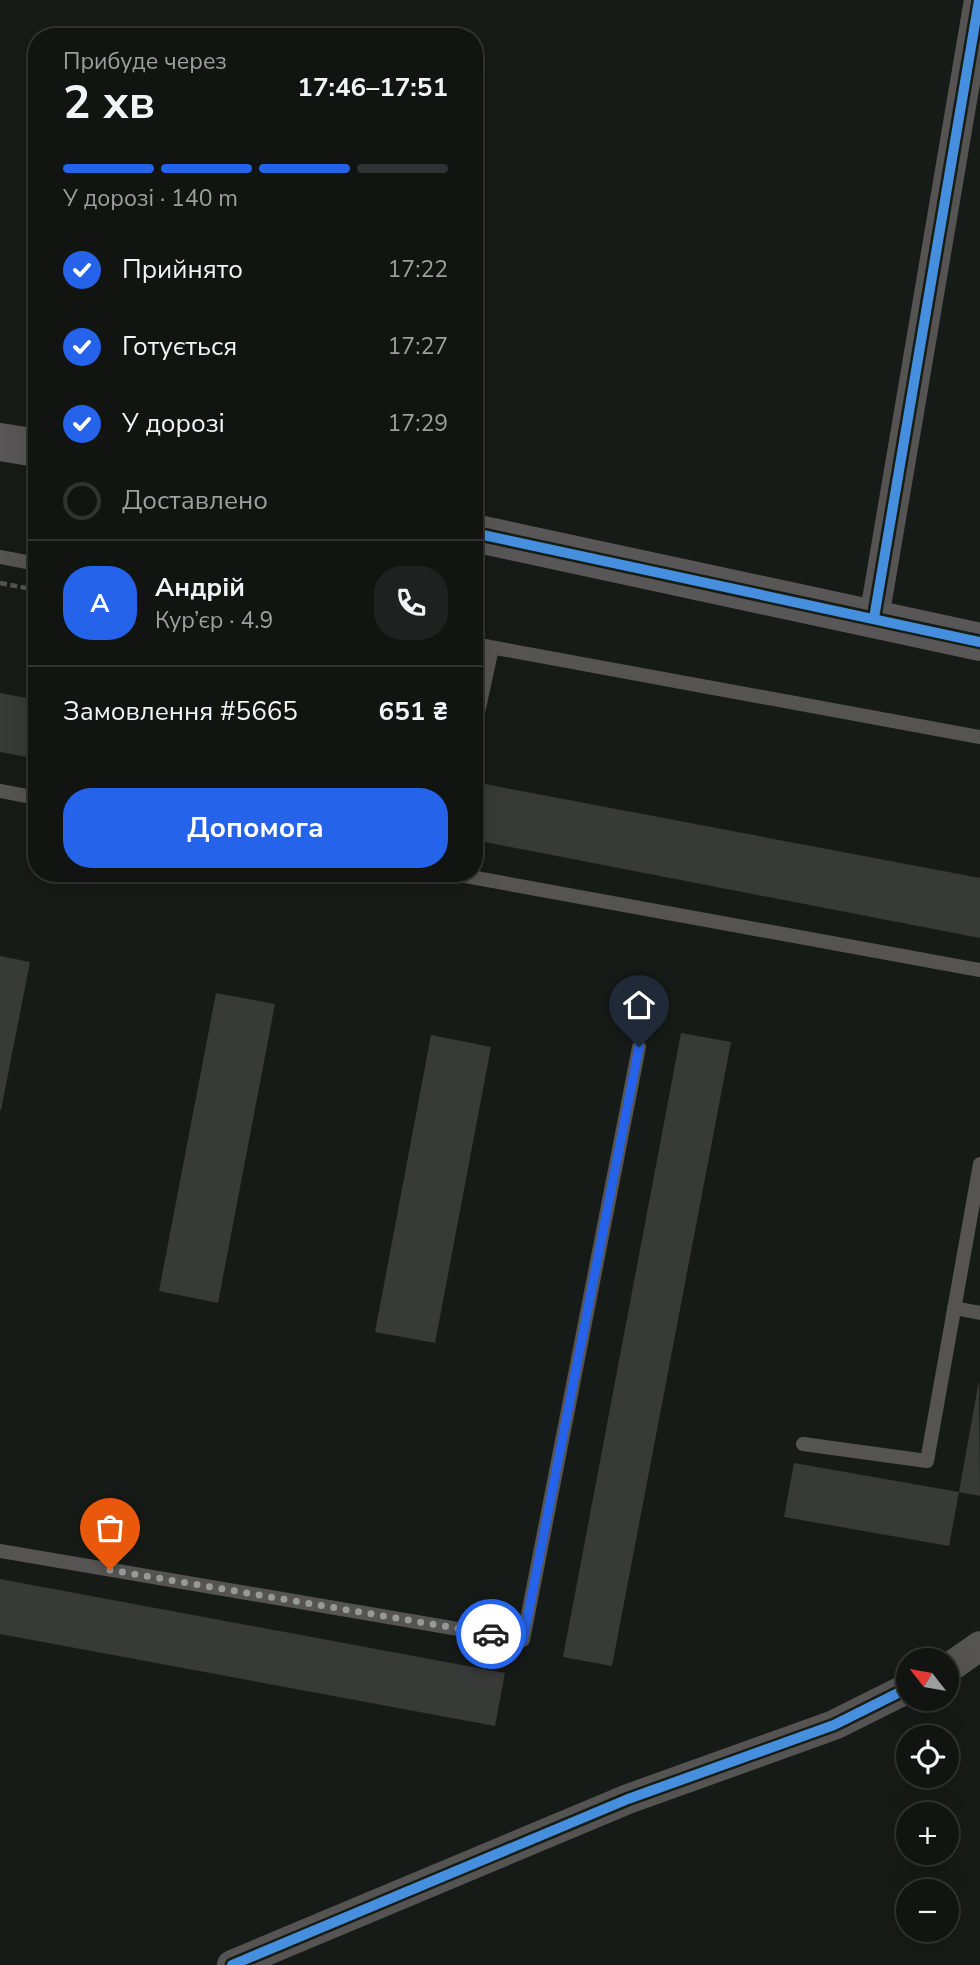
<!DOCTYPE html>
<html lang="uk">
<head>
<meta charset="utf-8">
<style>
	body { margin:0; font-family:"Nunito Sans",sans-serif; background:#1e211f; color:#f1f3f6; height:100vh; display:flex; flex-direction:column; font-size:26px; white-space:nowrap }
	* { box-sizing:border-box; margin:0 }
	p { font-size:23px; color:#9c9e9f }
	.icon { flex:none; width:38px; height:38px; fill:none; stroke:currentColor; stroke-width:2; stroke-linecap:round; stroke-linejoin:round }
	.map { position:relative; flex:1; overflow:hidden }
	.details { position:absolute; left:28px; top:28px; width:455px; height:854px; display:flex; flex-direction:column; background:#111411; border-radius:28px; box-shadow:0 7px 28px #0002,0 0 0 2px #303331 }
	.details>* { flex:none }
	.needle { width:46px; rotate:301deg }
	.controls { position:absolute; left:896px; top:1648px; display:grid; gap:14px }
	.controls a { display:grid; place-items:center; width:63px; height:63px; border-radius:50%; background:#111411; box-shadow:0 7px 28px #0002,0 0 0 2px #303331; font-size:35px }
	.pin { position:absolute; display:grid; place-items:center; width:60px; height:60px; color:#fff; margin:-72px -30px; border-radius:50% 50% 50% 0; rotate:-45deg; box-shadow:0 0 7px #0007 }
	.pin .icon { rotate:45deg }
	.courier { position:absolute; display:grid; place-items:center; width:70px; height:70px; margin:-35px; border:5px solid #2563eb; border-radius:50%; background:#fff; color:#222; box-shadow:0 2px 9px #0007 }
	.overview em { font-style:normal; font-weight:700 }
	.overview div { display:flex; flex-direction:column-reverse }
	.overview { display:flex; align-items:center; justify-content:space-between; height:119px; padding:0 35px }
	h1 { font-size:46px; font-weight:700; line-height:52px }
	.bar { display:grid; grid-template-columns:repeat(4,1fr); gap:10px 7px; align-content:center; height:84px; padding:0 35px }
	.bar i { height:9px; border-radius:5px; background:#303331 }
	.bar .on { background:#2563eb }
	.bar p { grid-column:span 4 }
	.line { display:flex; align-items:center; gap:18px; padding:0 35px; border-top:2px solid #303331 }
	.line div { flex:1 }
	.round { display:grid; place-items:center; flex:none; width:74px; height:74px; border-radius:28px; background:#1e211f }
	ol { padding:0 35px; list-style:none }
	li { display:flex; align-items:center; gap:21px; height:77px }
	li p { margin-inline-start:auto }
	li .icon { padding:7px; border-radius:50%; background:#2563eb; color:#fff; stroke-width:4 }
	li:last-child { color:#9c9e9f }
	li i { width:38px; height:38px; border:4px solid #303331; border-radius:50% }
	.primary-button { display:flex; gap:14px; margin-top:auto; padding:14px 35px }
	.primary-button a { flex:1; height:80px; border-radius:28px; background:#2563eb; color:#fff; font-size:28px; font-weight:700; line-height:80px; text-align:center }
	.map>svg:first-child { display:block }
</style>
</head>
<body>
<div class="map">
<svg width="980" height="1965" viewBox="0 0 980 1965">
	<rect width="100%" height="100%" fill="#171b17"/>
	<g fill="#373a37">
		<polygon points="0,693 37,700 37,759 0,752"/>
		<polygon points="474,782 980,878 980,938 474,840"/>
		<polygon points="0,956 30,962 1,1110 0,1110"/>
		<polygon points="216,993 275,1004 218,1303 159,1291"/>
		<polygon points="681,1033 731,1042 612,1666 563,1657"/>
		<polygon points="431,1035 491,1047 435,1343 375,1332"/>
		<polygon points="979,1380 980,1496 959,1492 949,1546 784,1517 794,1463 959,1492"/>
		<polygon points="0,1579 505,1673 495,1726 0,1634"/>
	</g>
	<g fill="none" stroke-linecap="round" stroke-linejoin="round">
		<polyline stroke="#535553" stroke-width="4.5" stroke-dasharray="7 3.5" stroke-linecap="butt" points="0,583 37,590"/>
		<g stroke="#555453" stroke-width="14">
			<polyline points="0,557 37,564"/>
			<polyline points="474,644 980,737"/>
			<polyline points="474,731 492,648"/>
			<polyline points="0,791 37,798"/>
			<polyline points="449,873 980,970"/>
			<polyline points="954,1308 980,1313"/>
			<polyline points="803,1444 927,1461 980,1164"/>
			<polyline points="0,1551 523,1640 639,1047"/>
		</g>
		<g stroke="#555453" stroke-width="30">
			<polyline points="874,618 979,0"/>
			<polyline points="947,1669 980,1646"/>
			<polyline points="232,1965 628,1799 834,1725 908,1688"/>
		</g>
		<g stroke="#585656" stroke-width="38">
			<polyline points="0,442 37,448"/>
			<polyline points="474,533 980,642"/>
		</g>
		<g stroke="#151d16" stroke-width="15">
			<g id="cycleway">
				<polyline points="474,533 980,642"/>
				<polyline points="874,618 979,0"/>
				<polyline points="232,1965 628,1799 834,1725 908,1688"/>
			</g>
		</g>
		<use href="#cycleway" stroke="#468fdf" stroke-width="10"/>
	</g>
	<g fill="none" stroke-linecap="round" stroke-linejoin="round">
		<polyline stroke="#959a96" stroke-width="7" stroke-dasharray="0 12.6" points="110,1570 491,1634"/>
		<polyline stroke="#2563eb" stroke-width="9" points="491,1634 523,1640 639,1047"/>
	</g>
</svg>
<div class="controls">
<a><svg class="needle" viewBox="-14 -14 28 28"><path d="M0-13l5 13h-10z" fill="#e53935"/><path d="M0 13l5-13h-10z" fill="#9c9e9f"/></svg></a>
<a><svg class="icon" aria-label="locate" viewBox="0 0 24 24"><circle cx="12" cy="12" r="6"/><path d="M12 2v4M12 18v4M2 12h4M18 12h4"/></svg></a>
<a>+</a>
<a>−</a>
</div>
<div class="pin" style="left:110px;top:1570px;background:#ea580c"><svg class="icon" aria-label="bag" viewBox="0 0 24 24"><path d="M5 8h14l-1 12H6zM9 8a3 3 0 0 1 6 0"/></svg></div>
<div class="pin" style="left:639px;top:1047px;background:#1f2937"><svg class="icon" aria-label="home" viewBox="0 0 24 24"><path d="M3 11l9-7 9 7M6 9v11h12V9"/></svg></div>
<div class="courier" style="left:491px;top:1634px"><svg class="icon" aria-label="car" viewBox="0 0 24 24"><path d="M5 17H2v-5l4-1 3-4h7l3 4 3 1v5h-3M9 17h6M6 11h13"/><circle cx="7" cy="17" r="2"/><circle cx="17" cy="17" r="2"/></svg></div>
<section class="details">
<div class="overview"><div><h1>2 хв</h1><p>Прибуде через</p></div><em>17:46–17:51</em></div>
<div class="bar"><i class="on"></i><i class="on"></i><i class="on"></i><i></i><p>У дорозі · 140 m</p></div>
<ol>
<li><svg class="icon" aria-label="check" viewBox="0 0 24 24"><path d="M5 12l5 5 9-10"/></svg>Прийнято<p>17:22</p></li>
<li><svg class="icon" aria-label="check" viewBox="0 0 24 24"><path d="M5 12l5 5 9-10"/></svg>Готується<p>17:27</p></li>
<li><svg class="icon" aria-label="check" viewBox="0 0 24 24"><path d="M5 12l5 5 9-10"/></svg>У дорозі<p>17:29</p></li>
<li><i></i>Доставлено</li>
</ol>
<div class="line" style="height:126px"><b class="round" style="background:#2563eb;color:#fff">А</b><div><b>Андрій</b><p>Кур’єр · 4.9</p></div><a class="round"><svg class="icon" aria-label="phone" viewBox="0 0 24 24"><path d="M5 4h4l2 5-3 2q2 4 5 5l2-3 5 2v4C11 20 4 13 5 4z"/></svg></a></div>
<div class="line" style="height:91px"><div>Замовлення #5665</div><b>651 ₴</b></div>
<div class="primary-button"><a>Допомога</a></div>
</section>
</div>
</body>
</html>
